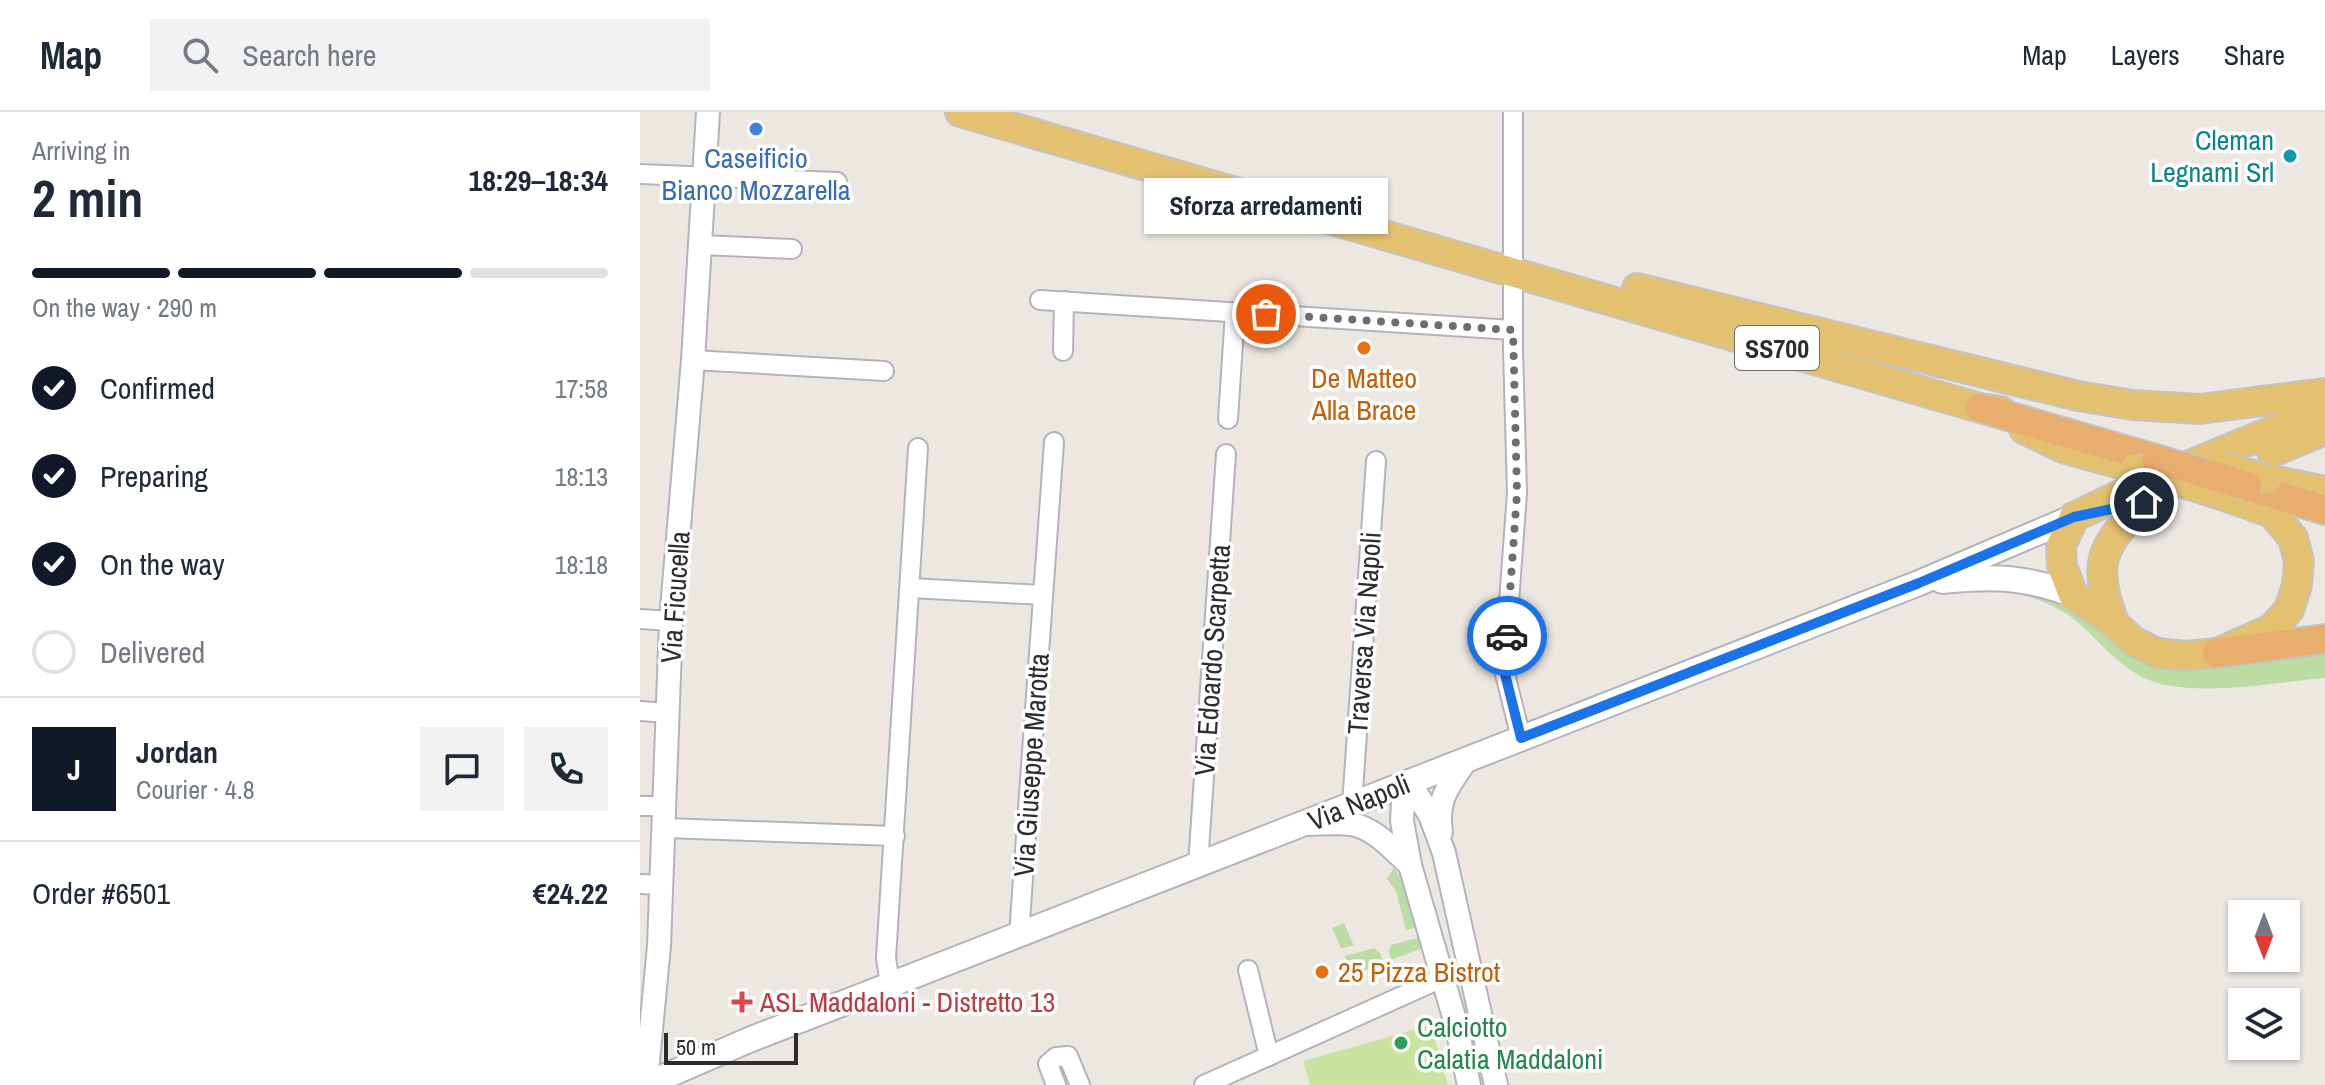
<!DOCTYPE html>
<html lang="en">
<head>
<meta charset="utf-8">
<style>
	body { margin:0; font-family:"Archivo Narrow",sans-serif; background:#f2f2f3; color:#1f2937; height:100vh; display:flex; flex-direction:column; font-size:30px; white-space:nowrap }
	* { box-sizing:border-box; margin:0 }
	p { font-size:26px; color:#747a83 }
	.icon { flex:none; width:44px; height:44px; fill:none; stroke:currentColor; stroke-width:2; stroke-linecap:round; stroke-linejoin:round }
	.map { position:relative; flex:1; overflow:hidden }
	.sheet { display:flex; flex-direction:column; background:#fff; width:640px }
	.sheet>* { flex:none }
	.needle { width:52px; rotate:180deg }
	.tools { position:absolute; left:1588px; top:788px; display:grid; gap:16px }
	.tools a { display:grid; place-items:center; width:72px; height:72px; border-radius:0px; background:#fff; box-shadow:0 2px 6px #0004; font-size:40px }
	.scale { position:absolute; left:24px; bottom:20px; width:134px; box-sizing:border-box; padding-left:8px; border:4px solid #2d2d2d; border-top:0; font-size:22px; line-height:28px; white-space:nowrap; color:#2d2d2d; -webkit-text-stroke:6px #fff; paint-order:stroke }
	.pin { position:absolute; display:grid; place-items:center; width:68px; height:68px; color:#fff; margin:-34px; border:4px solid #fff; border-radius:50%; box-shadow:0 2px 8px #0007 }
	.courier { position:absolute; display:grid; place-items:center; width:80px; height:80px; margin:-40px; border:6px solid #1a73e8; border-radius:50%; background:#fff; color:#222; box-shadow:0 2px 10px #0007 }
	.bubble { position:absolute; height:56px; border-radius:0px; background:#fff; box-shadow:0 2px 6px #0004; font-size:26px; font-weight:700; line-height:56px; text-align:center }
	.overview em { font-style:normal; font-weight:700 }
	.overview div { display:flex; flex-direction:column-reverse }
	.overview { display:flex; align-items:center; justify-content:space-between; height:136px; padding:0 32px }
	h1 { font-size:52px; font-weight:700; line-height:60px }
	.bar { display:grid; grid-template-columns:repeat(4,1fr); gap:12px 8px; align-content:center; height:96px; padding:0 32px }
	.bar i { height:10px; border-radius:6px; background:#e0e1e3 }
	.bar .current { background:#111827 }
	.bar p { grid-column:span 4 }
	.line { display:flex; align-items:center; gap:20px; padding:0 32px; border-top:2px solid #e0e1e3 }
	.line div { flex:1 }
	.round { display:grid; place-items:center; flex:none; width:84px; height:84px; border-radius:0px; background:#f2f2f3 }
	ol { padding:0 32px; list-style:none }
	li { display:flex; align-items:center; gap:24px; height:88px }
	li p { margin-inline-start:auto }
	li .icon { padding:8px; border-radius:50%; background:#111827; color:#fff; stroke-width:4 }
	li:last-child { color:#747a83 }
	li i { width:44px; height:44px; border:4px solid #e0e1e3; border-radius:50% }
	header { display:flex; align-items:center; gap:48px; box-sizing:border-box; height:112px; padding:0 40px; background:#fff; border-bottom:2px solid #e0e1e3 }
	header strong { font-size:38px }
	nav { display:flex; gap:44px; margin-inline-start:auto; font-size:28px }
	.search { width:560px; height:72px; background:#f2f2f3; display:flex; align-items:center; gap:20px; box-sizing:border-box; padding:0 28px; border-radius:0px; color:#747a83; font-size:30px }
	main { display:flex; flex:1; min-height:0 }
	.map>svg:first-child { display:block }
</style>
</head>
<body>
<header>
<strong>Map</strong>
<div class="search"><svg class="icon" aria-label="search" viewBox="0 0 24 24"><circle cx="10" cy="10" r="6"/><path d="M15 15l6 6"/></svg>Search here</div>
<nav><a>Map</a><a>Layers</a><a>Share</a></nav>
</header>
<main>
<section class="sheet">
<div class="overview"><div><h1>2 min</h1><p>Arriving in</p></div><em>18:29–18:34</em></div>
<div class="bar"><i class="current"></i><i class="current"></i><i class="current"></i><i></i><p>On the way · 290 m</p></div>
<ol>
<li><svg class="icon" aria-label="check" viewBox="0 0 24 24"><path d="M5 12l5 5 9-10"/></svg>Confirmed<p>17:58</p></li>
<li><svg class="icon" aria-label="check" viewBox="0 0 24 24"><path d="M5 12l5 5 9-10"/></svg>Preparing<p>18:13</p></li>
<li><svg class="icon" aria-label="check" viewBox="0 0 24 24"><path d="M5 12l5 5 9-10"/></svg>On the way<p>18:18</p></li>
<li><i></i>Delivered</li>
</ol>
<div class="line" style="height:144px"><b class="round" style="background:#111827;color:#fff">J</b><div><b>Jordan</b><p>Courier · 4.8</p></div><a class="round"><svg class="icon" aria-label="chat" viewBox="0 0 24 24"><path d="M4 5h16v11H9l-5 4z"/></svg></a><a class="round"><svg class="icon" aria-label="phone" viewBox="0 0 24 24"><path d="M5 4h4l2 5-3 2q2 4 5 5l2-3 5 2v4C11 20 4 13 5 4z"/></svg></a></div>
<div class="line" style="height:104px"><div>Order #6501</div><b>€24.22</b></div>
</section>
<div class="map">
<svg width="1685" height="973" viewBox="0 0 1685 973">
	<rect width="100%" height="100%" fill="#ede7e2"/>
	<g fill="#bbdda4">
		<path d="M1365 473C1413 480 1441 498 1476 531L1685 537V566C1634 570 1549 588 1502 565 1477 552 1461 531 1441 513 1420 494 1391 483 1363 479Z"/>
		<polygon points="754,756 765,771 778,815 766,818 756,779 747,767"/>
		<polygon points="704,811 714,834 701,836 692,816"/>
		<polygon points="781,825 783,836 751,848 749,840 751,833"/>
		<polygon points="734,836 740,841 743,852 712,863 705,844"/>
	</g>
	<polygon fill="#cbe3a1" points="791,913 808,973 670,973 663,949"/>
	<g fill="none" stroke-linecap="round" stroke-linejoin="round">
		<g stroke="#b2b4bc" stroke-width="22">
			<g id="minor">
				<polyline points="873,0 873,237 877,381 864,558 881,626"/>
				<polyline points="0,62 197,70"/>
				<polyline points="61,133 152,137"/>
				<polyline points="400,188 873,218"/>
				<polyline points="423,239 424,189"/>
				<polyline points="53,248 244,259"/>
				<polyline points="588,307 595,200"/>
				<polyline points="270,476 403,483"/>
				<polyline points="0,507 31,509"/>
				<polyline points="0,599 28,601"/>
				<polyline points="712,693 736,349"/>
				<polyline points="0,694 25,694"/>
				<polyline points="25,716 255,724"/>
				<polyline points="558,753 586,342"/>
				<polyline points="0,772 21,773"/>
				<polyline points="379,823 414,330"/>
				<polyline points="608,858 629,944"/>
				<polyline points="250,872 246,846 278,336"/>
				<polyline points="416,973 408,952 416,945 428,944 440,973"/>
				<polyline points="564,973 802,866"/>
			</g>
		</g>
		<g stroke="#b2b4bc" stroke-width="26">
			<g id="tertiary">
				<polyline points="769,670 790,703 804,741 856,973"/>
				<polyline points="769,670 763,690 762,709 770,753 816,912 829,973"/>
				<path d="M666 712C680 712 697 710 711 712 735 716 753 738 770 753"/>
				<path d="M801 720C796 687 809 673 827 647"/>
				<polyline points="6,970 19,834 31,509 53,248 68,0"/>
			</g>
		</g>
		<g stroke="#b2b4bc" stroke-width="28">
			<g id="secondary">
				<path d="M1302 469C1353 464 1384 464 1433 483"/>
				<polyline points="5,973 109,928 1279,471 1434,405"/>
			</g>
		</g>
		<g stroke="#c4c4c4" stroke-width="32">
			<g id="primary">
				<polyline points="320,0 1340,296 1361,299"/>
				<polyline points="997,176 1438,284 1493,293 1560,297 1685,281"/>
				<polyline points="1384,317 1423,336 1495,356"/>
				<polyline points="1632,340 1685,318"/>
				<polyline points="1627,367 1685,379"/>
				<polyline points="1434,405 1421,434 1422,454 1433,483 1474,511 1493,529 1517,541 1545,544 1577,541 1631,517 1649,498 1657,473 1659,449 1653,426 1632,401 1581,383"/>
				<polyline points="1434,405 1499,374 1685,297"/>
				<path d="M1474 511C1452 449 1460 437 1504 390"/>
			</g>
		</g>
		<g stroke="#c4c4c4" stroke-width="32">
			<g id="trunk">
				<polyline points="1340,296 1516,347"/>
				<polyline points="1607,374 1685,398"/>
				<polyline points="1577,541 1685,527"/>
			</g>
		</g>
		<use href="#minor" stroke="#fff" stroke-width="18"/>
		<use href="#tertiary" stroke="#fff" stroke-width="22"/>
		<use href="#secondary" stroke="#fff" stroke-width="24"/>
		<use href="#primary" stroke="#e3c171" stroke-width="28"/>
		<use href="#trunk" stroke="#e8ae6e" stroke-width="28"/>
		<g stroke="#c4c4c4" stroke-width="32" stroke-linecap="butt">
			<g id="primary-bridge">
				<polyline points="1582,354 1627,367"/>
				<polyline points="1495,356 1581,383"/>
			</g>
		</g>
		<g stroke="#c4c4c4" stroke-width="32" stroke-linecap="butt">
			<polyline id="trunk-bridge" points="1516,347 1607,374"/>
		</g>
		<use href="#primary-bridge" stroke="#e3c171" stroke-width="28"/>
		<use href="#trunk-bridge" stroke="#e8ae6e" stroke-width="28"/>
	</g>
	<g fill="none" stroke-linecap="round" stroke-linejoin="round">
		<polyline stroke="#706e6c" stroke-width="8" stroke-dasharray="0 14.4" points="626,202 873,218 877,381 867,524"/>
		<polyline stroke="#1a73e8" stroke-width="10" points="867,524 864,558 881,626 1279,471 1434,405 1504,390"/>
	</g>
	<circle fill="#3f7fe0" stroke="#fff" stroke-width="3" cx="116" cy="17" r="8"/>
	<circle fill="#0f9aa8" stroke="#fff" stroke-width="3" cx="1650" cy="44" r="8"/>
	<g fill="#e8710a" stroke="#fff" stroke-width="3">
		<circle cx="724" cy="236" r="8"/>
		<circle cx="682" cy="860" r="8"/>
	</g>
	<path fill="#e0444e" stroke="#fff" stroke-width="3" d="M98 878h8v8h8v8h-8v8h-8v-8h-8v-8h8z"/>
	<circle fill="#2e9e5b" stroke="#fff" stroke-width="3" cx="761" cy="931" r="8"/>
	<g text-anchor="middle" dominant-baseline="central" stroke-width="7" stroke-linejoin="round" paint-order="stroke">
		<rect fill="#fff" stroke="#6c6c6c" stroke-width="2" x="1095" y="214" width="84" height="44" rx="6"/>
		<g font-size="26" font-weight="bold" fill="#2d2d2d">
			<text x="1137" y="236">SS700</text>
		</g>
		<g font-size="28" fill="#0d838f" stroke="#fff" text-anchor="end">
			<text x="1634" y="28">Cleman<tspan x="1634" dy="32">Legnami Srl</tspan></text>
		</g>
		<g font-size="28" fill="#366cbe" stroke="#fff">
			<text x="116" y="46">Caseificio<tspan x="116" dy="32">Bianco Mozzarella</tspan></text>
		</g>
		<g font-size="28" fill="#c56008" stroke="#fff">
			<text x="724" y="266">De Matteo<tspan x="724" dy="32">Alla Brace</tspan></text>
			<text x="698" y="860" text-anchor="start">25 Pizza Bistrot</text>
		</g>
		<g font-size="28" fill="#2d2d2d" stroke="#fff">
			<text transform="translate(35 485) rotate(-86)">Via Ficucella</text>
			<text transform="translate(724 521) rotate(-86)">Traversa Via Napoli</text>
			<text transform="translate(572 548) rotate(-86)">Via Edoardo Scarpetta</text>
			<text transform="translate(391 653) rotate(-86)">Via Giuseppe Marotta</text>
			<text transform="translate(719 690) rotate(-22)">Via Napoli</text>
		</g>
		<g font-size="28" fill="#be3a42" stroke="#fff" text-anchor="start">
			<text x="120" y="890">ASL Maddaloni - Distretto 13</text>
		</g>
		<g font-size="28" fill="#27864d" stroke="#fff" text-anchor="start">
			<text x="777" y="915">Calciotto<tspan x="777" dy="32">Calatia Maddaloni</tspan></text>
		</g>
	</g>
</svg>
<div class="tools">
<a><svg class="needle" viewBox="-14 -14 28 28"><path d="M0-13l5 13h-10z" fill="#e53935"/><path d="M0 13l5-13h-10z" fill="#747a83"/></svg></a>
<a><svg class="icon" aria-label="layers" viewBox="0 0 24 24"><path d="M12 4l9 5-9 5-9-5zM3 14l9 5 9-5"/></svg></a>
</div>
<div class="scale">50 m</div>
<div class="pin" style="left:626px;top:202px;background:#ea580c"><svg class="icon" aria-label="bag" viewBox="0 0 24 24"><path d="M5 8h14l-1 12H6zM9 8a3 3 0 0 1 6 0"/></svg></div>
<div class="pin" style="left:1504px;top:390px;background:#1f2937"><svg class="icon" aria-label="home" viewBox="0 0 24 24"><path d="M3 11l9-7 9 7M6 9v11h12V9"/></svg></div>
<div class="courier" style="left:867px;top:524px"><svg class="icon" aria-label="car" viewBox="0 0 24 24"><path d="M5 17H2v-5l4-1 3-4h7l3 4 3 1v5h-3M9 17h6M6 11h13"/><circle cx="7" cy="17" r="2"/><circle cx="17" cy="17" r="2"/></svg></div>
<div class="bubble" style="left:504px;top:66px;width:244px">Sforza arredamenti</div>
</div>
</main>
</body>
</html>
